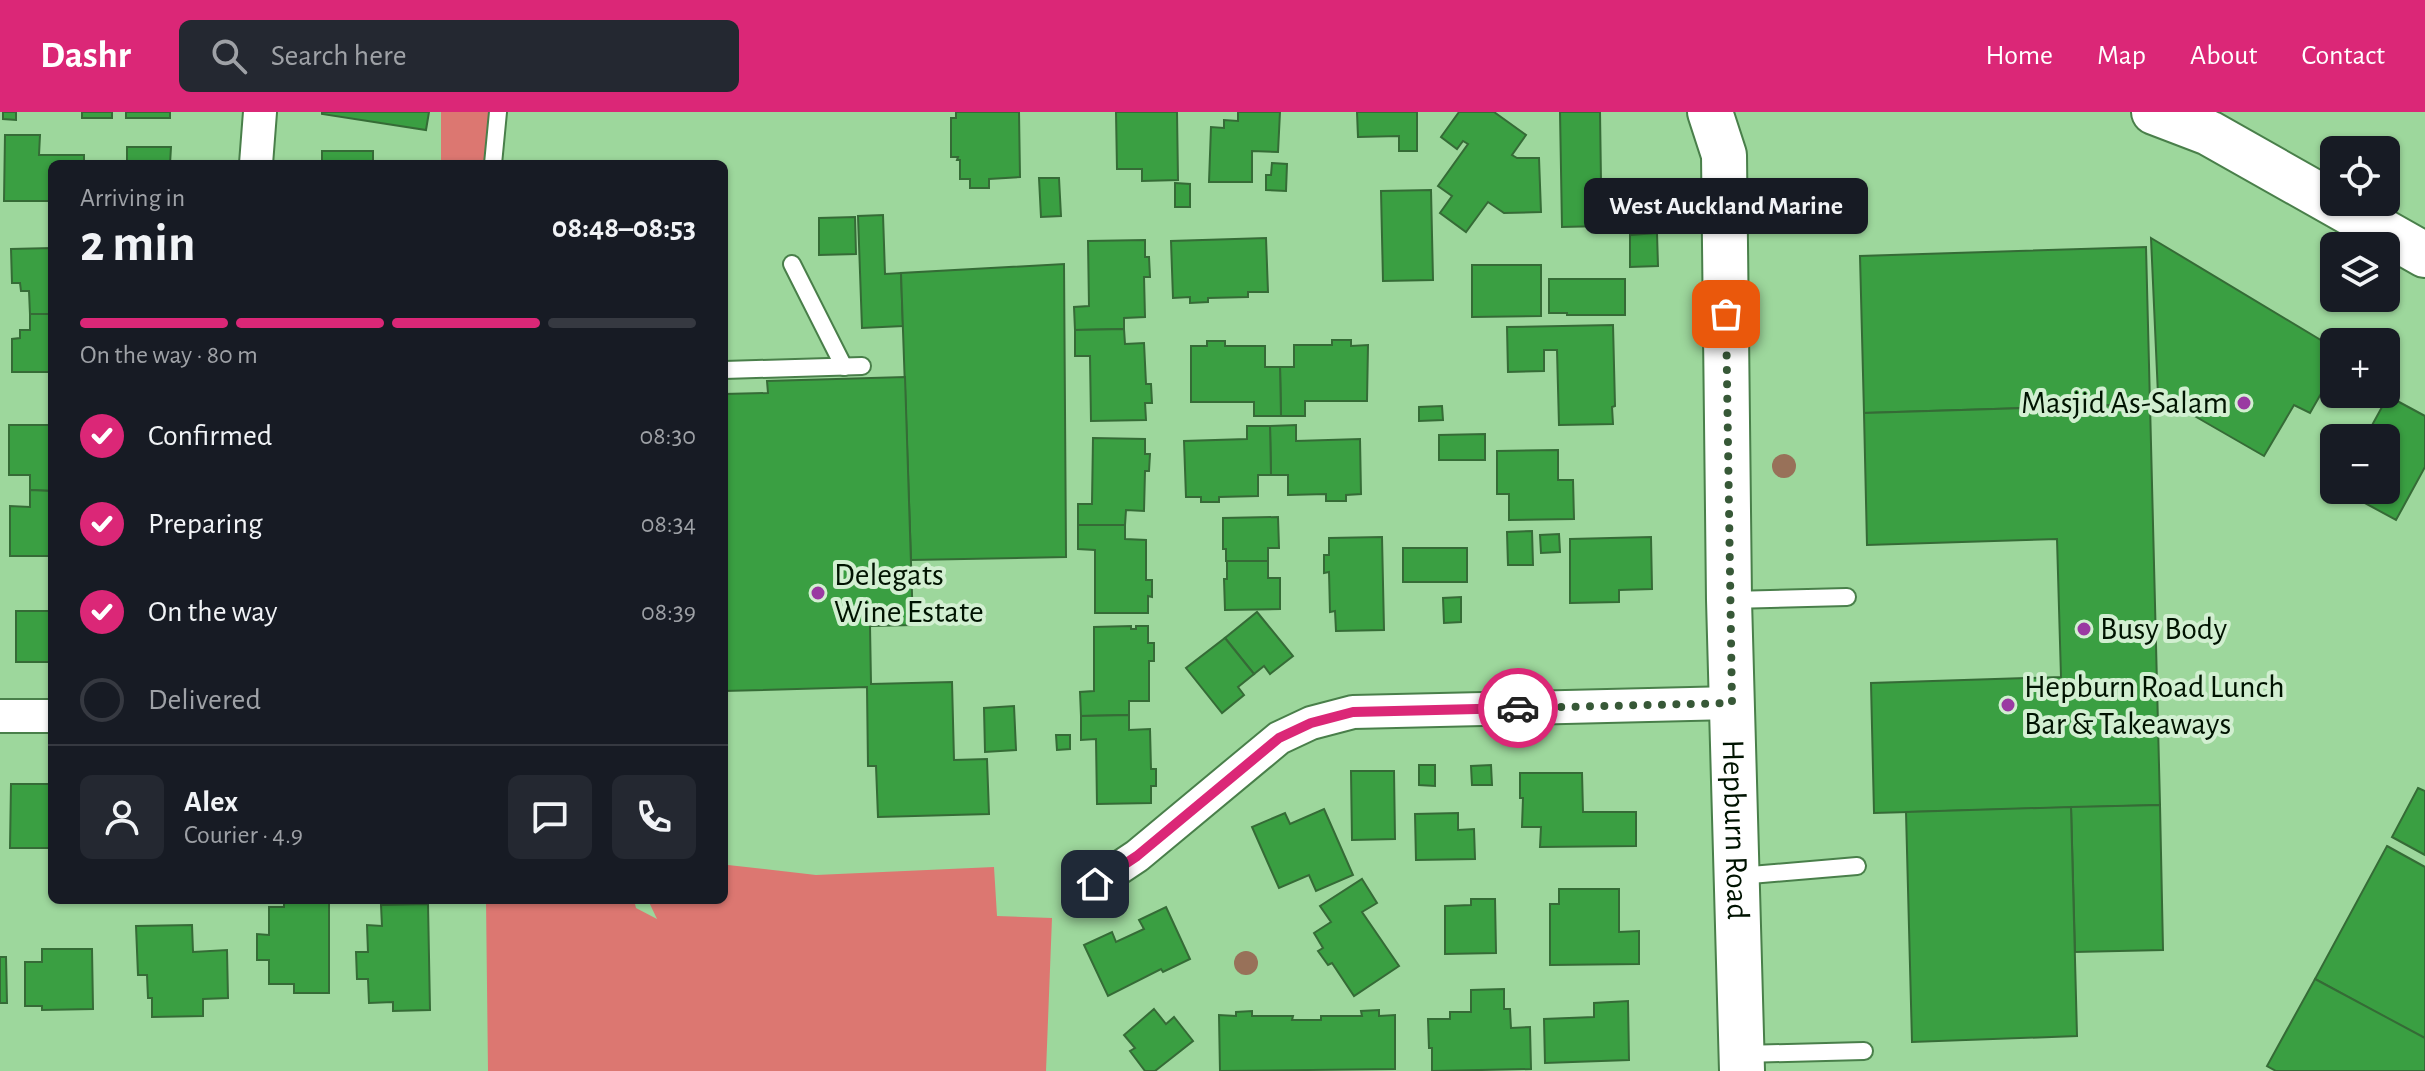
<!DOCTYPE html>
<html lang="en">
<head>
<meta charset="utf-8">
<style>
	body { margin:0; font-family:"Alegreya Sans",sans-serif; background:#242831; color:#f1f3f6; height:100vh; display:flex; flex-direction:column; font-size:30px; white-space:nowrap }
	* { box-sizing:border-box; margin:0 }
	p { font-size:26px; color:#9ea1a6 }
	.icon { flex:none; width:44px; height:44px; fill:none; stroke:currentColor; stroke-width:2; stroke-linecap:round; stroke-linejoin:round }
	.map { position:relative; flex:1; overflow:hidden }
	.panel { position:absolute; left:48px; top:48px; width:680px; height:744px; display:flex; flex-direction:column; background:#171b24; border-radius:12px; box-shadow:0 2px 6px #0004 }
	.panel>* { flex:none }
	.fabs { position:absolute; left:2320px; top:24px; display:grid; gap:16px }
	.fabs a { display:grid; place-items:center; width:80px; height:80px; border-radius:12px; background:#171b24; box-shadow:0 2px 6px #0004; font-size:40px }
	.pin { position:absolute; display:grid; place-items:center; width:68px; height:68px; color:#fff; margin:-34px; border-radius:16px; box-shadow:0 4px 12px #0006 }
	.courier { position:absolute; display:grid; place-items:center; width:80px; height:80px; margin:-40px; border:6px solid #db2777; border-radius:50%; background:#fff; color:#222; box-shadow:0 2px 10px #0007 }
	.bubble { position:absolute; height:56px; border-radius:12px; background:#171b24; box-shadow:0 2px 6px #0004; font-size:26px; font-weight:700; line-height:56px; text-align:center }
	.overview em { font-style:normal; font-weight:700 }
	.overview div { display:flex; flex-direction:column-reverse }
	.overview { display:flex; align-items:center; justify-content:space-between; height:136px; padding:0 32px }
	h1 { font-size:52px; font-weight:700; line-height:60px }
	.bar { display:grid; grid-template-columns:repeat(4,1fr); gap:12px 8px; align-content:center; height:96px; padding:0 32px }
	.bar i { height:10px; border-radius:6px; background:#363941 }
	.bar .current { background:#db2777 }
	.bar p { grid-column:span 4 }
	.line { display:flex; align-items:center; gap:20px; padding:0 32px; border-top:2px solid #363941 }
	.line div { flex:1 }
	.round { display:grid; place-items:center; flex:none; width:84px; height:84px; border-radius:12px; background:#242831 }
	ol { padding:0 32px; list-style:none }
	li { display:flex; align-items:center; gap:24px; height:88px }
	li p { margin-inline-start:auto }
	li .icon { padding:8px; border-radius:50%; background:#db2777; color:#fff; stroke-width:4 }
	li:last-child { color:#9ea1a6 }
	li i { width:44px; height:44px; border:4px solid #363941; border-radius:50% }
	header { display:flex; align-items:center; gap:48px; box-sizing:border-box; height:112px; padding:0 40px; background:#db2777; color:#fff }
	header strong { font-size:38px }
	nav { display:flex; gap:44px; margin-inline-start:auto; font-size:28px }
	.search { width:560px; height:72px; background:#242831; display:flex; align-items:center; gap:20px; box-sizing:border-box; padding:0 28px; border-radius:12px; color:#9ea1a6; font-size:30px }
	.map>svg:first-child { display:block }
</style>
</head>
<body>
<header>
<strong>Dashr</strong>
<div class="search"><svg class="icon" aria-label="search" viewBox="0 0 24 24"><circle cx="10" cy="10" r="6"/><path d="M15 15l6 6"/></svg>Search here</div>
<nav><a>Home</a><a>Map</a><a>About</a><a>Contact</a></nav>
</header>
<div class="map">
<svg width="2425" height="959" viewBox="0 0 2425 959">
	<rect width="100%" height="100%" fill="#9dd79c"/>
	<g fill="#dc7771">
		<polygon points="441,0 494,0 489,52 441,52"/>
		<polygon points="724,729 728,753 816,763 994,755 997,804 1052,806 1046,959 488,959 486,788 634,788 636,796 657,807 648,788 724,788"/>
	</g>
	<g fill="#3a9f42" stroke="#356b36" stroke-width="2">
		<polygon points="3,0 16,0 16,8 3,7"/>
		<rect x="82" y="0" width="30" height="6"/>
		<rect x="126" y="0" width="44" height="6"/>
		<polygon points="322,0 429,0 426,18 322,2"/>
		<polygon points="956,0 1019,0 1020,65 989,67 989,76 970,76 970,67 960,67 960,48 957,48 958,45 951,45 951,6 956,6"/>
		<polygon points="1116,0 1177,0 1178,68 1142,69 1142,57 1117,57"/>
		<polygon points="1238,0 1280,0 1278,40 1252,39 1252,70 1209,70 1211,15 1224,16 1224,8 1238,9"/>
		<polygon points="1357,0 1417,0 1417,39 1399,39 1399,24 1358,25"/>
		<polygon points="1459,0 1494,0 1526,23 1512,43 1517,46 1539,46 1541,100 1504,101 1488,90 1466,120 1440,101 1452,84 1438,74 1468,32 1463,29 1457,37 1441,25"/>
		<polygon points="1560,0 1600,0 1601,69 1622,68 1623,110 1601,111 1602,114 1562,115"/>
		<polygon points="5,23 40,23 39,43 84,43 84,52 52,52 52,89 4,89"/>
		<polygon points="127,35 171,35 170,52 127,52"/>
		<rect x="322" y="39" width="51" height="13"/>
		<polygon points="1272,51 1287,52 1286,79 1266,78 1266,63 1271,63"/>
		<polygon points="1039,66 1059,66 1061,104 1041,105"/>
		<polygon points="1175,71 1190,72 1190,95 1175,95"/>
		<polygon points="1431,78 1433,168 1383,169 1381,79"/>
		<polygon points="883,103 885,162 901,161 903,214 862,216 858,104"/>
		<polygon points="855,105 856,142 819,143 819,106"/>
		<polygon points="1657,121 1658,154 1630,155 1630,123"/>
		<polygon points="1266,126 1268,180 1248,180 1248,185 1208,186 1208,190 1190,191 1190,185 1173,186 1171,129"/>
		<polygon points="2151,126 2334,236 2334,259 2310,301 2294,293 2264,344 2158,283"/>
		<polygon points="1145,128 1145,145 1149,145 1150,165 1144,165 1145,205 1124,206 1124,217 1075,218 1074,195 1089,194 1088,129"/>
		<polygon points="2146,135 2150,292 1864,301 1860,144"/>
		<polygon points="52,136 52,202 30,202 29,179 21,179 20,171 12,171 11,137"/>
		<polygon points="1064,152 1066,445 911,448 901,161"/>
		<polygon points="1472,153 1541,153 1541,204 1472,205"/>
		<polygon points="1549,167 1625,167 1625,203 1567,203 1567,201 1549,201"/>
		<polygon points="30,202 52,202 52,260 12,260 12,227 20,226 20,218 30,218"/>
		<polygon points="1613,213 1615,294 1612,295 1613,312 1559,313 1557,238 1544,238 1544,259 1508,260 1507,215"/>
		<polygon points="1124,217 1125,232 1144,231 1146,272 1151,272 1152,291 1145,291 1146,308 1091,309 1090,244 1075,244 1075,218"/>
		<polygon points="1332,228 1351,228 1351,234 1368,233 1367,289 1305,289 1305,304 1281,304 1280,255 1294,255 1294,233 1332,233"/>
		<polygon points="1207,229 1225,229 1225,234 1265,234 1265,255 1280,255 1281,304 1254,304 1254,290 1191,290 1191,234 1207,234"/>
		<polygon points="905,265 913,513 870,514 871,572 952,570 954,648 987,647 989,702 878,705 876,654 868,654 867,575 724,579 724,282 768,281 767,269"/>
		<polygon points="2388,284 2425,304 2425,355 2396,408 2341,378 2386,378 2386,326 2365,326"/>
		<polygon points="2150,292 2160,693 1874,701 1871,571 2061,565 2057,427 1867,433 1864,301"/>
		<polygon points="1442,294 1443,308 1419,309 1419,295"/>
		<polygon points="9,313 52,313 52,379 30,378 30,363 9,363"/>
		<polygon points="1296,313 1296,329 1360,327 1361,382 1346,383 1346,389 1326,389 1326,382 1288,383 1288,363 1271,363 1270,314"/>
		<polygon points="1247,314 1270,314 1271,363 1258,363 1258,384 1219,385 1219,390 1201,390 1201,385 1186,385 1184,329 1247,327"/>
		<polygon points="1485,322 1485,348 1439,348 1439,323"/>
		<polygon points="1093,326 1145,327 1145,342 1150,342 1149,359 1145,359 1144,399 1126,398 1125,413 1078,413 1078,392 1092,392"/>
		<polygon points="1558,338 1558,368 1573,368 1574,407 1509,408 1509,382 1497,382 1497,339"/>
		<polygon points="30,378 52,379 52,444 10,444 10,394 30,395"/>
		<polygon points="1278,405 1279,436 1268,436 1268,449 1226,449 1226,437 1223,437 1223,406"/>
		<polygon points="1078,413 1125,413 1125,427 1146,428 1146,468 1152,468 1152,485 1148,484 1148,501 1095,501 1095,438 1078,437"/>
		<polygon points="1532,419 1533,453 1508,453 1507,420"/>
		<polygon points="1559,422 1560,440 1541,441 1540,423"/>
		<polygon points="1382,425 1384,518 1336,519 1335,499 1330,500 1329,460 1324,461 1324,443 1329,443 1329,426"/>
		<polygon points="1651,425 1652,477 1619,478 1619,490 1570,491 1570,427"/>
		<rect x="1403" y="436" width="64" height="34"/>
		<polygon points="1227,449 1268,449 1268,466 1280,466 1280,497 1225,498 1224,467 1227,467"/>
		<polygon points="1461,485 1461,510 1444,511 1443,486"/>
		<rect x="16" y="499" width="36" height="51"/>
		<polygon points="1257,500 1293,544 1270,562 1264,554 1254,562 1225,526"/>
		<polygon points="1131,514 1131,517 1136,517 1136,514 1148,514 1148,531 1154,531 1154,549 1149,549 1149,589 1129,589 1129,603 1081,604 1080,580 1094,579 1094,515"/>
		<polygon points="1225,526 1254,562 1238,575 1244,583 1222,601 1186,556"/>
		<polygon points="1014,594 1016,638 985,640 984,596"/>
		<polygon points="1129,603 1129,618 1150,617 1151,657 1156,657 1156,674 1151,674 1151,691 1097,692 1096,627 1081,628 1081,604"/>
		<polygon points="1056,623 1070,623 1070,637 1057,638"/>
		<polygon points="1419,653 1435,653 1435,674 1419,673"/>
		<polygon points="1491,653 1492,673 1472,673 1471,654"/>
		<polygon points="1351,659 1394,659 1395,727 1352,728"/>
		<polygon points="1520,661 1582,661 1583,700 1636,700 1636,734 1540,735 1541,715 1522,715 1523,686 1520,686"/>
		<polygon points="11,672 52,672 52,736 10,736"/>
		<polygon points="2418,676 2425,679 2425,743 2392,725"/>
		<polygon points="2160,693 2163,838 2075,840 2071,695"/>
		<polygon points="2071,695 2077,924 1912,930 1906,700"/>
		<polygon points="1324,697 1353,763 1316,779 1309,763 1279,776 1252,715 1285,701 1290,712"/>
		<polygon points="1458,701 1458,718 1474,717 1475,747 1416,748 1415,702"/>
		<polygon points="2387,734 2425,755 2425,927 2315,867"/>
		<polygon points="1362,767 1377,791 1362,800 1399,854 1354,884 1332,851 1328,853 1318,839 1323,836 1314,821 1331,810 1320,794"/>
		<polygon points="1559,777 1619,777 1619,820 1639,819 1639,852 1550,853 1550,792 1559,792"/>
		<polygon points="1471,787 1495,787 1496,841 1445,842 1445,794 1471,793"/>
		<polygon points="284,788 329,788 329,881 294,881 294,872 269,872 269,848 257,848 257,822 269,823 269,795 284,795"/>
		<polygon points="428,792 430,898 393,899 393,890 369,891 368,867 357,867 356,840 368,840 367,813 382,814 381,793"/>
		<polygon points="1166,795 1190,847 1163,860 1161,857 1108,884 1084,833 1112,820 1116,830 1144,817 1139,808"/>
		<polygon points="192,813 193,840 227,838 228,886 203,887 203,904 152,905 152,886 148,886 147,863 138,863 136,814"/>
		<polygon points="42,837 92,837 93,897 42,898 42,894 25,894 25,850 42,850"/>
		<polygon points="0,845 6,845 7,891 0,891"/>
		<polygon points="2315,867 2425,926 2425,959 2276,959 2267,954"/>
		<polygon points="1504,877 1504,897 1510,897 1511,916 1530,915 1531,957 1432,959 1432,936 1429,936 1428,907 1450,907 1450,900 1471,900 1471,878"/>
		<polygon points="1628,889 1629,948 1545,951 1544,907 1594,905 1594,891"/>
		<polygon points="1154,897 1166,912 1174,905 1193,929 1155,959 1145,959 1130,939 1135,936 1124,923"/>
		<polygon points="1379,898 1379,904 1395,903 1395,957 1220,959 1219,903 1236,904 1236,900 1252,899 1252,904 1293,904 1292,908 1321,908 1321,904 1362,904 1361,899"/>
	</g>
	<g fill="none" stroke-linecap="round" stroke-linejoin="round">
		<g stroke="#497f4a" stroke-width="20">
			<g id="lane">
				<polyline points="493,52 498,0"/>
				<polyline points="792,152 844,255"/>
				<polyline points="724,258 862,254"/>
				<polyline points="1731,488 1847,485"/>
				<polyline points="1739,764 1857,754"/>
				<polyline points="1743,942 1864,939"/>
			</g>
		</g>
		<g stroke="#497f4a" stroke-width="36">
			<g id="street">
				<polyline points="256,52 260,0"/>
				<polyline points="0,604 52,604"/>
				<polyline points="1095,772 1137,744 1279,626 1311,611 1353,600 1732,591"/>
			</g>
		</g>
		<g stroke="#497f4a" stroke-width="48">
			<g id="secondary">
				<path id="s1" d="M1710 0 1724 43 1729 488 1742 959"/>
				<polyline points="2154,0 2209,21 2425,143"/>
			</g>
		</g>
		<use href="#lane" stroke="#fff" stroke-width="16"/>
		<use href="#street" stroke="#fff" stroke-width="32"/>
		<use href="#secondary" stroke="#fff" stroke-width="44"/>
	</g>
	<g fill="#987159">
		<circle cx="1784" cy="354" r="12"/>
		<circle cx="1246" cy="851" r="12"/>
	</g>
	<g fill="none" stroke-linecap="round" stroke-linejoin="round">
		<polyline stroke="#375837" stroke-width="8" stroke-dasharray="0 14.4" points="1518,596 1732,591 1726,202"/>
		<polyline stroke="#db2777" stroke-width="10" points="1095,772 1137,744 1279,626 1311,611 1353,600 1518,596"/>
	</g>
	<g fill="#9a3aa2" stroke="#d2efd1" stroke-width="3">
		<circle cx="2244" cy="291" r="8"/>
		<circle cx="818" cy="481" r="8"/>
		<circle cx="2084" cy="517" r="8"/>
		<circle cx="2008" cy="593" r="8"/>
	</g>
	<g text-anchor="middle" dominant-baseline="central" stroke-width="8" stroke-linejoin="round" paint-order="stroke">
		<g font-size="32" fill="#001301" stroke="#d2efd1" text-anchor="start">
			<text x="2228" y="291" text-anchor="end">Masjid As-Salam</text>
			<text x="834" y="463">Delegats<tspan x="834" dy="37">Wine Estate</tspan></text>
			<text x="2100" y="517">Busy Body</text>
			<text x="2024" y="575">Hepburn Road Lunch<tspan x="2024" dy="37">Bar &amp; Takeaways</tspan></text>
		</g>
		<g font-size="32" fill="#001301" stroke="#d2efd1">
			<text stroke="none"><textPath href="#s1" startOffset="720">Hepburn Road</textPath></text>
		</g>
	</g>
</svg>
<div class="fabs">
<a><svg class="icon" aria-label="locate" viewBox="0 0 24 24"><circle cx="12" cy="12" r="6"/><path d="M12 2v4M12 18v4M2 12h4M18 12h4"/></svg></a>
<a><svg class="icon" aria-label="layers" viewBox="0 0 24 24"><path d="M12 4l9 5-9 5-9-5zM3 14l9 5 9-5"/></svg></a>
<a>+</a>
<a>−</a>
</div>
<div class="pin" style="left:1726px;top:202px;background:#ea580c"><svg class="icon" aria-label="bag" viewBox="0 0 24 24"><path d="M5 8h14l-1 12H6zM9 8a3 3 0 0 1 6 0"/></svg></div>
<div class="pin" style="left:1095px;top:772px;background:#1f2937"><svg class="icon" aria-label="home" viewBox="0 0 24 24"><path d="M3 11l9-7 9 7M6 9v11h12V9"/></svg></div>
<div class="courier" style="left:1518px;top:596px"><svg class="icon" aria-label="car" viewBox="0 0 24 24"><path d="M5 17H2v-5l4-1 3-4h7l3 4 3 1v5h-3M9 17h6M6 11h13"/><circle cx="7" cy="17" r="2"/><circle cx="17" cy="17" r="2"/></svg></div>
<div class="bubble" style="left:1584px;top:66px;width:284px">West Auckland Marine</div>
<section class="panel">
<div class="overview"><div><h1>2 min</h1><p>Arriving in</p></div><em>08:48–08:53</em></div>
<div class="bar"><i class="current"></i><i class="current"></i><i class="current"></i><i></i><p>On the way · 80 m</p></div>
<ol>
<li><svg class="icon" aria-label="check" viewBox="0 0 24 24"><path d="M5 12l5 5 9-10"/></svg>Confirmed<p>08:30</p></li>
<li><svg class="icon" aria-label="check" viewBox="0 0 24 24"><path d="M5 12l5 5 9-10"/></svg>Preparing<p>08:34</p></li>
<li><svg class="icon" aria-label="check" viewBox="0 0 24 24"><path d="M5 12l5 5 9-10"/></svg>On the way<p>08:39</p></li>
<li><i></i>Delivered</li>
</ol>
<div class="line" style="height:144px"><a class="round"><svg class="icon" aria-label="person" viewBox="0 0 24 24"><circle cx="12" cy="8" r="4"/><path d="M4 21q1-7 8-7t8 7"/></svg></a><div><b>Alex</b><p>Courier · 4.9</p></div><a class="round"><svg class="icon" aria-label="chat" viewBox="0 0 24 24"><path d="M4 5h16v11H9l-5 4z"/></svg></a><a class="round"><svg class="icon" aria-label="phone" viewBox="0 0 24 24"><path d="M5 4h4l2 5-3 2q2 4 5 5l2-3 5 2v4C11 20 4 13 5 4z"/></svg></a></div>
</section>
</div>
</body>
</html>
